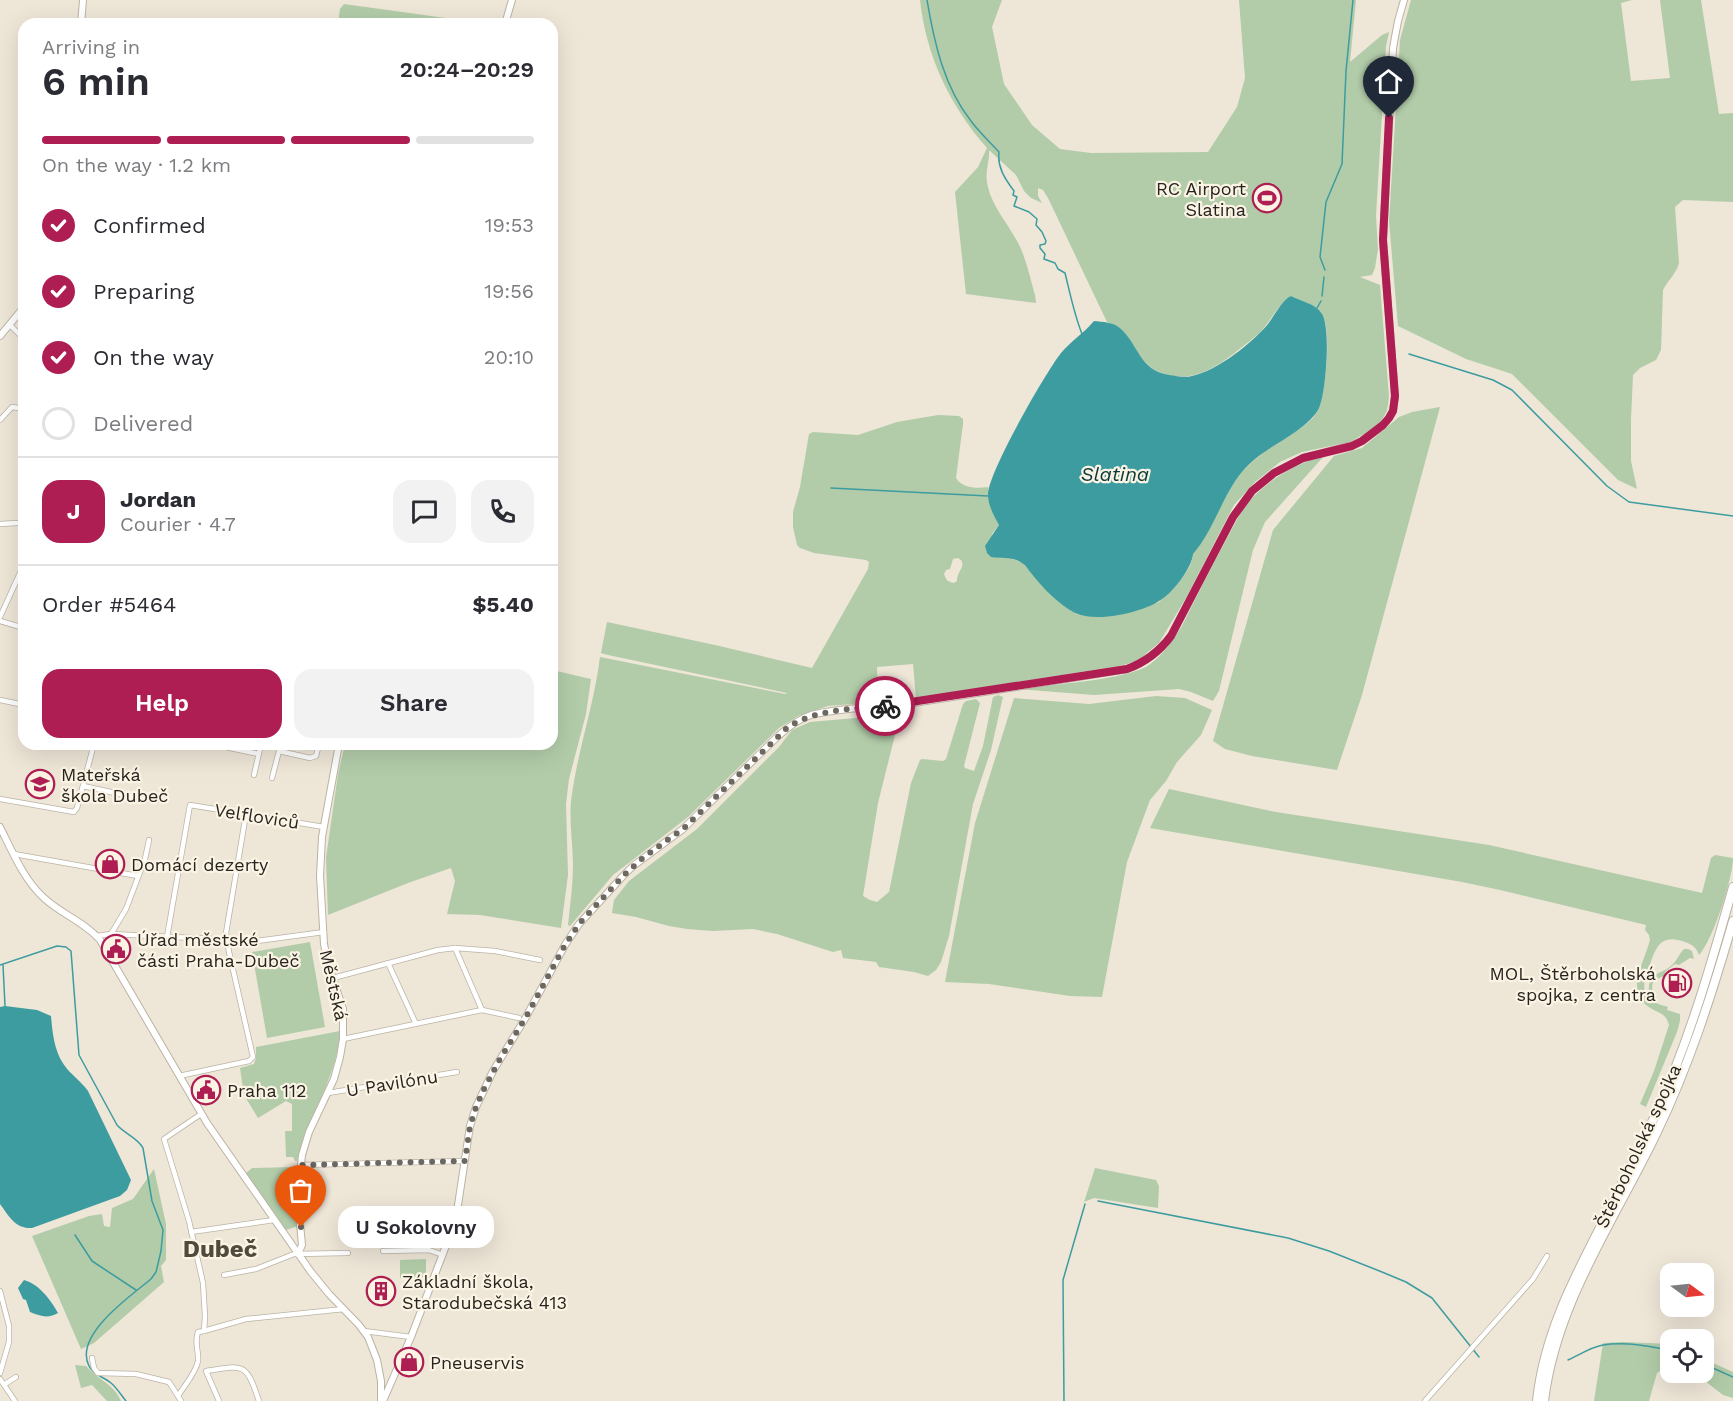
<!DOCTYPE html>
<html lang="en">
<head>
<meta charset="utf-8">
<style>
	body { margin:0; font-family:"Work Sans",sans-serif; background:#f2f2f3; color:#2b2b33; height:100vh; display:flex; flex-direction:column; font-size:22px; white-space:nowrap }
	* { box-sizing:border-box; margin:0 }
	p { font-size:20px; color:#7c7c81 }
	.icon { flex:none; width:33px; height:33px; fill:none; stroke:currentColor; stroke-width:2; stroke-linecap:round; stroke-linejoin:round }
	.map { position:relative; flex:1; overflow:hidden }
	.sheet { position:absolute; left:18px; top:18px; width:540px; height:732px; display:flex; flex-direction:column; background:#fff; border-radius:18px; box-shadow:0 6px 24px #0002 }
	.sheet>* { flex:none }
	.needle { width:39px; rotate:105deg }
	.controls { position:absolute; left:1660px; top:1263px; display:grid; gap:12px }
	.controls a { display:grid; place-items:center; width:54px; height:54px; border-radius:12px; background:#fff; box-shadow:0 6px 24px #0002; font-size:30px }
	.pin { position:absolute; display:grid; place-items:center; width:51px; height:51px; color:#fff; margin:-62px -26px; border-radius:50% 50% 50% 0; rotate:-45deg; box-shadow:0 0 6px #0007 }
	.pin .icon { rotate:45deg }
	.courier { position:absolute; display:grid; place-items:center; width:60px; height:60px; margin:-30px; border:4px solid #ae1e53; border-radius:50%; background:#fff; color:#222; box-shadow:0 2px 8px #0007 }
	.bubble { position:absolute; height:42px; border-radius:18px; background:#fff; box-shadow:0 6px 24px #0002; font-size:20px; font-weight:600; line-height:42px; text-align:center }
	.overview em { font-style:normal; font-weight:600 }
	.overview div { display:flex; flex-direction:column-reverse }
	.overview { display:flex; align-items:center; justify-content:space-between; height:102px; padding:0 24px }
	h1 { font-size:39px; font-weight:600; line-height:45px }
	.bar { display:grid; grid-template-columns:repeat(4,1fr); gap:9px 6px; align-content:center; height:72px; padding:0 24px }
	.bar i { height:8px; border-radius:4px; background:#e1e1e2 }
	.bar .current { background:#ae1e53 }
	.bar p { grid-column:span 4 }
	.line { display:flex; align-items:center; gap:15px; padding:0 24px; border-top:2px solid #e1e1e2 }
	.line div { flex:1 }
	.round { display:grid; place-items:center; flex:none; width:63px; height:63px; border-radius:18px; background:#f2f2f3 }
	ol { padding:0 24px; list-style:none }
	li { display:flex; align-items:center; gap:18px; height:66px }
	li p { margin-inline-start:auto }
	li .icon { padding:6px; border-radius:50%; background:#ae1e53; color:#fff; stroke-width:4 }
	li:last-child { color:#7c7c81 }
	li i { width:33px; height:33px; border:3px solid #e1e1e2; border-radius:50% }
	.primary-button { display:flex; gap:12px; margin-top:auto; padding:12px 24px }
	.primary-button a { flex:1; height:69px; border-radius:18px; background:#ae1e53; color:#fff; font-size:24px; font-weight:600; line-height:69px; text-align:center }
	.primary-button a+a { background:#f2f2f3; color:#2b2b33 }
	.map>svg:first-child { display:block }
</style>
</head>
<body>
<div class="map">
<svg width="1733" height="1401" viewBox="0 0 1733 1401">
	<rect width="100%" height="100%" fill="#eee6d7"/>
	<g fill="#b2cca9" fill-rule="evenodd">
		<path d="M920 0H1002L992 27 1004 84 1032 125 1060 149 1091 153 1208 152 1237 107 1245 78 1239 0H1356L1350 62 1382 35 1389 32 1386 46 1376 216 1378 249 1375 268 1372 275 1360 277 1380 285 1389 397 1387 411 1380 423 1364 434 1350 442 1302 452 1280 462 1255 482 1234 505 1186 598 1159 643 1137 661 1120 666 916 698 913 664 877 667 878 702 828 706 798 716 779 728 688 817 613 875 570 926 568 925C570 905 573 885 573 865 573 844 569 822 571 801 577 752 594 706 600 657L785 694 787 693 608 655 601 653 607 622 715 645 812 668 868 569 869 562 866 560 814 553 800 548 797 545 793 527V512L800 487 809 434 813 432 858 435 897 422 938 415 959 416 963 419V424L956 478C962 488 977 489 988 487L989 500 999 525 992 534 997 558 1007 557 1023 563 1031 573 1076 614 1086 616 1159 602C1172 590 1192 572 1193 554 1203 536 1213 519 1223 502 1229 491 1235 480 1243 471 1253 460 1267 450 1279 442 1291 434 1303 428 1313 418 1326 404 1331 336 1324 319 1319 305 1302 302 1291 296 1281 301 1270 321 1262 330 1255 338 1245 344 1237 351 1216 368 1190 384 1162 373 1143 367 1137 349 1125 334 1125 334 1120 328 1119 327 1116 325 1110 324 1107 322L1048 198 1043 190 1038 188V196L1042 203 1031 198 1024 191 1016 175 989 150C990 160 985 171 987 182 990 204 1007 222 1017 241 1026 257 1030 278 1035 295L1036 303 966 294 955 192 978 167 987 148C950 106 926 56 920 0ZM958 558C969 564 956 572 957 581L954 583C948 582 946 580 944 574L946 570 950 569 953 559Z"/>
		<path d="M1411 0H1632L1621 3 1631 81 1670 78 1660 0H1701L1719 114 1733 113V202L1683 200 1675 207 1679 263C1676 274 1668 280 1663 290L1661 350 1656 360 1640 368 1633 375 1631 419V461L1637 489 1618 480 1512 374 1466 359 1398 326 1389 221 1400 40Z"/>
		<polygon points="344,4 489,24 338,24 340,9"/>
		<polygon points="1440,407 1362,695 1337,770 1252,756 1225,749 1213,741 1273,530 1334,456 1362,448 1399,417 1412,412"/>
		<path d="M1324 456 1265 522 1253 550 1219 691 1213 701 1191 692 1179 689 1094 695 1017 689C1047 685 1127 680 1149 665 1163 655 1173 640 1182 626 1196 597 1211 568 1226 540 1234 526 1241 509 1253 497 1273 477 1297 463 1324 456Z"/>
		<polygon points="552,670 591,679 586,714 569,779 566,804 568,875 561,928 480,915 447,914 455,881 451,868 408,883 328,915 326,858 338,774 345,744 552,744"/>
		<polygon points="998,695 1003,697 1002,701 991,750 973,804 949,936 941,962 936,970 928,976 914,972 879,967 876,962 843,958 841,950 833,952 777,934 753,929 713,931 687,929 669,926 636,917 612,913 614,900 629,881 697,829 779,747 792,730 810,722 890,715 896,717 898,723 878,803 863,896 870,900 877,902 889,892 911,783 920,760 922,759 943,761 946,759 963,704 966,701 976,699 980,703 964,766 965,768 974,771 983,746 993,697"/>
		<polygon points="1156,696 1185,698 1212,710 1201,735 1177,762 1166,781 1150,800 1127,862 1102,997 1070,996 989,984 945,982 975,823 1014,698 1089,704"/>
		<path d="M1169 789 1276 812 1489 845 1702 893 1711 858 1715 855 1733 858C1733 878 1713 940 1699 955 1696 947 1693 945 1685 942 1657 932 1655 952 1647 973L1643 974 1642 977 1645 979C1641 999 1652 1002 1668 1007L1667 1010 1680 1014V1021L1677 1032 1646 1107 1640 1104 1654 1071 1669 1025C1666 1014 1661 1014 1652 1009 1623 993 1644 964 1650 940L1649 935 1645 930 1646 925 1500 890 1462 882 1150 828Z"/>
		<polygon points="310,942 325,1027 267,1038 252,952"/>
		<path d="M1684 949H1688L1692 951 1694 959 1690 958 1679 965 1675 964 1665 972 1667 974 1654 981C1650 987 1653 994 1658 999L1655 998 1649 991C1648 972 1660 975 1671 966 1677 961 1679 954 1684 949Z"/>
		<path d="M340 1031C337 1079 308 1116 297 1161H295L293 1157H286L285 1131H292V1104L286 1101 258 1118 244 1095 240 1068 254 1064 256 1058V1047Z"/>
		<polygon points="293,1167 296,1168 297,1171 296,1203 298,1226 286,1230 245,1174 252,1168"/>
		<polygon points="1095,1168 1156,1180 1159,1186 1158,1208 1094,1198 1084,1202"/>
		<polygon points="154,1169 166,1224 166,1260 161,1266 164,1282 94,1343 81,1349 32,1236 89,1216 102,1214 104,1226 110,1227 112,1208 133,1199"/>
		<polygon points="373,1216 373,1230 345,1231 345,1217"/>
		<polygon points="426,1259 426,1277 400,1278 400,1260"/>
		<polygon points="1623,1342 1671,1344 1671,1363 1657,1373 1649,1401 1594,1401 1603,1343"/>
		<polygon points="1704,1359 1733,1372 1733,1398 1723,1395 1705,1381 1687,1373 1704,1372"/>
		<path d="M75 1365 86 1366C97 1379 114 1384 121 1401H107L92 1385 81 1388Z"/>
	</g>
	<g fill="#3d9ca0">
		<path d="M1291 296C1302 302 1315 303 1322 314 1331 328 1326 393 1319 408 1317 412 1314 416 1311 419 1291 439 1261 449 1242 472 1222 496 1214 530 1193 554 1192 568 1172 594 1159 601 1141 613 1095 623 1075 613 1058 604 1043 588 1031 573 1028 570 1026 565 1022 563 1012 556 1002 559 991 557L987 553 985 546 999 525C994 516 988 505 988 495 987 474 1046 372 1061 353 1071 341 1084 333 1094 321 1103 322 1113 322 1120 328 1139 345 1139 370 1169 375 1177 376 1184 378 1192 376 1217 371 1252 343 1268 324 1274 316 1283 299 1291 296Z"/>
		<path d="M5 1006 37 1010 51 1016C53 1038 55 1058 72 1074 78 1080 83 1084 88 1091L131 1180 127 1190 120 1196 32 1228C15 1229 9 1216 0 1204V1007Z"/>
		<path d="M24 1280C39 1284 51 1300 58 1313 48 1319 40 1316 30 1312L26 1300 23 1299 18 1288Z"/>
	</g>
	<g fill="none" stroke-linecap="round" stroke-linejoin="round">
		<g stroke="#3d9ca0" stroke-width="1.5">
			<path d="M927 0C934 42 944 87 971 121 979 132 990 142 999 152 997 167 1005 179 1014 191L1013 195 1017 197 1014 206 1029 212 1037 219 1036 225 1042 232 1046 241 1045 244 1040 245V248L1045 254 1044 259 1055 263 1058 269 1065 273C1070 293 1074 314 1082 334"/>
			<polyline points="1325,270 1320,257 1326,202 1342,164 1346,71 1353,0"/>
			<polyline points="1322,296 1324,277"/>
			<polyline points="1317,308 1321,301"/>
			<polyline points="1409,354 1493,380 1512,390 1607,486 1629,502 1733,516"/>
			<polyline points="831,488 988,496"/>
			<path d="M0 965 57 946 66 947 71 951 79 1055 117 1125C125 1134 138 1138 143 1148L152 1201 163 1230 161 1251 156 1272 151 1279C132 1295 73 1335 89 1366 93 1375 104 1377 111 1383 117 1388 121 1395 126 1401"/>
			<polyline points="3,965 5,1006"/>
			<polyline points="1098,1201 1288,1238 1329,1251 1382,1272 1406,1282 1432,1298 1479,1357"/>
			<polyline points="75,1235 92,1261 136,1290"/>
			<path d="M1568 1360C1579 1355 1591 1347 1603 1345 1625 1341 1649 1347 1671 1350"/>
			<polyline points="1704,1364 1733,1377"/>
			<polyline points="1064,1401 1063,1280 1085,1204"/>
		</g>
		<g stroke="#bbb4a5" stroke-width="6">
			<g id="street">
				<polyline points="10,325 24,339"/>
				<polyline points="0,420 12,407 24,409"/>
				<polyline points="0,524 17,523"/>
				<polyline points="0,617 20,573 24,574"/>
				<polyline points="0,621 24,628"/>
				<polyline points="0,700 24,705"/>
				<polyline points="211,744 259,754"/>
				<polyline points="254,775 261,744"/>
				<polyline points="272,778 279,751 310,758 316,756 319,744"/>
				<polyline points="83,786 143,799 158,800"/>
				<polyline points="0,799 74,812 77,808 94,744"/>
				<polyline points="14,854 138,876"/>
				<polyline points="111,934 126,909 145,859 149,840"/>
				<polyline points="97,936 111,934 257,941 324,932"/>
				<polyline points="167,937 190,805 324,827"/>
				<polyline points="455,948 482,1010"/>
				<polyline points="388,963 416,1024"/>
				<polyline points="333,978 438,950 455,948 495,951 540,960"/>
				<polyline points="343,1039 482,1010 519,1018"/>
				<polyline points="179,1076 249,1061 253,1057 229,952 226,933 246,814"/>
				<polyline points="328,1093 457,1072"/>
				<polyline points="300,1165 465,1161"/>
				<polyline points="191,1232 274,1220"/>
				<polyline points="383,1251 429,1250 443,1255"/>
				<polyline points="224,1275 256,1269 294,1254 348,1253"/>
				<polyline points="0,1291 9,1326 9,1342 0,1373"/>
				<polyline points="204,1331 246,1319 344,1309"/>
				<polyline points="364,1331 411,1337"/>
				<polyline points="92,1358 94,1368 98,1373 136,1374 169,1382 178,1396"/>
				<polyline points="0,1379 15,1401"/>
				<polyline points="5,1384 16,1377"/>
				<path d="M181 1401 178 1396C184 1386 196 1373 198 1361 199 1351 194 1343 198 1332L204 1331 205 1316 203 1283 189 1221 164 1139 201 1114"/>
				<path d="M219 1401 206 1371C244 1365 246 1362 259 1401"/>
				<polyline points="1425,1401 1533,1279 1547,1256"/>
			</g>
		</g>
		<g stroke="#bbb4a5" stroke-width="8">
			<g id="secondary">
				<polyline points="81,24 83,0"/>
				<polyline points="505,24 512,0"/>
				<polyline points="0,336 24,307"/>
				<path d="M0 827C12 851 24 880 44 898 61 914 85 922 100 940L207 1123 311 1272 329 1294 359 1325 368 1337 377 1360 381 1381V1400"/>
				<polyline points="298,1254 302,1245 298,1203 299,1182 302,1155 309,1132 334,1079 340,1057 343,1039 343,1009 328,964 324,944 320,876 322,837 339,744"/>
				<path d="M383 1401 411 1337 452 1230 458 1205 470 1126 476 1107 493 1071 526 1017 565 945 579 924 623 876 633 866 683 829 777 737C788 727 798 719 811 715 842 707 875 708 906 704 980 693 1054 681 1127 669 1146 662 1159 652 1171 636L1233 517 1252 491 1274 473 1303 458 1352 445 1362 441 1383 425 1389 418 1393 411 1395 396 1383 240 1393 48 1398 21 1404 0"/>
			</g>
		</g>
		<g stroke="#bbb4a5" stroke-width="10">
			<g id="highway">
				<path d="M1537 1401C1544 1333 1576 1274 1607 1214 1623 1182 1639 1149 1655 1116 1689 1042 1711 965 1733 887"/>
				<path d="M1544 1401C1556 1303 1614 1221 1656 1134 1689 1066 1712 994 1733 921"/>
			</g>
		</g>
		<use href="#street" stroke="#fff" stroke-width="4.5"/>
		<use href="#secondary" stroke="#fff" stroke-width="6"/>
		<use href="#highway" stroke="#fff" stroke-width="8"/>
	</g>
	<g fill="none" stroke-linecap="round" stroke-linejoin="round">
		<path stroke="#6d685f" stroke-width="6" stroke-dasharray="0 10.8" d="M301 1227 298 1203 300 1165 465 1161 470 1126 476 1107 484 1089 500 1059 526 1017 565 945 579 924 623 876 644 857 683 829 788 727C817 709 852 709 885 706"/>
		<path stroke="#ae1e53" stroke-width="8" d="M885 706 1127 669C1146 662 1159 652 1171 636L1233 517 1252 491 1274 473 1303 458 1352 446 1362 441 1383 425 1389 418 1393 411 1395 396 1383 240 1389 118"/>
	</g>
	<defs>
		<g id="stadium-ring" transform="scale(1.5)"><circle r="9.5" fill="#fbf4e4" stroke="#ae1e53" stroke-width="1.5"/><path d="M0-5a6.5 5 0 1 0 0 10a6.5 5 0 1 0 0-10ZM-3.5-1.8h7v3.6h-7Z" fill="#ae1e53"/></g>
		<g id="school-ring" transform="scale(1.5)"><circle r="9.5" fill="#fbf4e4" stroke="#ae1e53" stroke-width="1.5"/><path d="M0-5L7-2L0 1L-7-2ZM-4 1L0 2.5L4 1V4Q0 6-4 4Z" fill="#ae1e53"/></g>
		<g id="shop-ring" transform="scale(1.5)"><circle r="9.5" fill="#fbf4e4" stroke="#ae1e53" stroke-width="1.5"/><path d="M-5-2.5h2.3a2.7 3.5 0 0 1 5.4 0H5L5.5 6h-11ZM-1.5-2.5h3a1.5 2.3 0 0 0-3 0Z" fill="#ae1e53"/></g>
		<g id="civic-ring" transform="scale(1.5)"><circle r="9.5" fill="#fbf4e4" stroke="#ae1e53" stroke-width="1.5"/><path d="M-.6-6.5H3V-4.5H.6V-3L4-1V1h2V6H-6V1h2V-1L-.6-3ZM-1.2 2.5V6h2.4V2.5Z" fill="#ae1e53"/></g>
		<g id="fuel-ring" transform="scale(1.5)"><circle r="9.5" fill="#fbf4e4" stroke="#ae1e53" stroke-width="1.5"/><path d="M-5.5-6h7V0h2V4h1.3V-2.5L3-4.5l.8-.8L6-3V5H2.5V1h-1V6h-7ZM-4.2-4.7v3.2H.2V-4.7Z" fill="#ae1e53"/></g>
		<g id="building-ring" transform="scale(1.5)"><circle r="9.5" fill="#fbf4e4" stroke="#ae1e53" stroke-width="1.5"/><path d="M-4-6H4V6H1V3H-1V6H-4ZM-2.5-4.3h1.7v1.8h-1.7ZM.8-4.3h1.7v1.8H.8ZM-2.5-1h1.7V.8h-1.7ZM.8-1h1.7V.8H.8Z" fill="#ae1e53"/></g>
	</defs>
	<g fill-rule="evenodd">
		<use href="#stadium-ring" x="1267" y="198"/>
		<use href="#school-ring" x="40" y="784"/>
		<use href="#shop-ring" x="110" y="864"/>
		<use href="#civic-ring" x="116" y="949"/>
		<use href="#fuel-ring" x="1677" y="983"/>
		<use href="#civic-ring" x="206" y="1090"/>
		<use href="#building-ring" x="381" y="1291"/>
		<use href="#shop-ring" x="409" y="1362"/>
	</g>
	<g text-anchor="middle" dominant-baseline="central" stroke-width="4.5" stroke-linejoin="round" paint-order="stroke">
		<g font-size="18" fill="#27241f" stroke="#fbf4e4" text-anchor="start">
			<text x="1246" y="188" text-anchor="end">RC Airport<tspan x="1246" dy="21">Slatina</tspan></text>
			<text x="61" y="774">Mateřská<tspan x="61" dy="21">škola Dubeč</tspan></text>
			<text x="131" y="864">Domácí dezerty</text>
			<text x="137" y="939">Úřad městské<tspan x="137" dy="21">části Praha-Dubeč</tspan></text>
			<text x="1656" y="973" text-anchor="end">MOL, Štěrboholská<tspan x="1656" dy="21">spojka, z centra</tspan></text>
			<text x="227" y="1090">Praha 112</text>
			<text x="402" y="1281">Základní škola,<tspan x="402" dy="21">Starodubečská 413</tspan></text>
			<text x="430" y="1362">Pneuservis</text>
		</g>
		<g font-size="18" fill="#27241f" stroke="#fbf4e4">
			<text transform="translate(257 816) rotate(9)">Velfloviců</text>
			<text transform="translate(334 985) rotate(77)">Městská</text>
			<text transform="translate(392 1083) rotate(-9)">U Pavilónu</text>
			<text transform="translate(1638 1146) rotate(-65)">Štěrboholská spojka</text>
		</g>
		<g font-size="20" font-style="italic" fill="#093739" stroke="#fbf4e4">
			<text x="1115" y="474">Slatina</text>
		</g>
		<g font-size="24" font-weight="bold" fill="#504a3d" stroke="#fbf4e4">
			<text x="220" y="1249">Dubeč</text>
		</g>
	</g>
</svg>
<div class="controls">
<a><svg class="needle" viewBox="-14 -14 28 28"><path d="M0-13l5 13h-10z" fill="#e53935"/><path d="M0 13l5-13h-10z" fill="#7c7c81"/></svg></a>
<a><svg class="icon" aria-label="locate" viewBox="0 0 24 24"><circle cx="12" cy="12" r="6"/><path d="M12 2v4M12 18v4M2 12h4M18 12h4"/></svg></a>
</div>
<div class="pin" style="left:301px;top:1227px;background:#ea580c"><svg class="icon" aria-label="bag" viewBox="0 0 24 24"><path d="M5 8h14l-1 12H6zM9 8a3 3 0 0 1 6 0"/></svg></div>
<div class="pin" style="left:1389px;top:118px;background:#1f2937"><svg class="icon" aria-label="home" viewBox="0 0 24 24"><path d="M3 11l9-7 9 7M6 9v11h12V9"/></svg></div>
<div class="courier" style="left:885px;top:706px"><svg class="icon" aria-label="bike" viewBox="0 0 24 24"><circle cx="6" cy="16" r="4"/><circle cx="18" cy="16" r="4"/><path d="M6 16l4-8h5l3 8M10 8l3 8H6M13 5h3"/></svg></div>
<div class="bubble" style="left:338px;top:1206px;width:156px">U Sokolovny</div>
<section class="sheet">
<div class="overview"><div><h1>6 min</h1><p>Arriving in</p></div><em>20:24–20:29</em></div>
<div class="bar"><i class="current"></i><i class="current"></i><i class="current"></i><i></i><p>On the way · 1.2 km</p></div>
<ol>
<li><svg class="icon" aria-label="check" viewBox="0 0 24 24"><path d="M5 12l5 5 9-10"/></svg>Confirmed<p>19:53</p></li>
<li><svg class="icon" aria-label="check" viewBox="0 0 24 24"><path d="M5 12l5 5 9-10"/></svg>Preparing<p>19:56</p></li>
<li><svg class="icon" aria-label="check" viewBox="0 0 24 24"><path d="M5 12l5 5 9-10"/></svg>On the way<p>20:10</p></li>
<li><i></i>Delivered</li>
</ol>
<div class="line" style="height:108px"><b class="round" style="background:#ae1e53;color:#fff">J</b><div><b>Jordan</b><p>Courier · 4.7</p></div><a class="round"><svg class="icon" aria-label="chat" viewBox="0 0 24 24"><path d="M4 5h16v11H9l-5 4z"/></svg></a><a class="round"><svg class="icon" aria-label="phone" viewBox="0 0 24 24"><path d="M5 4h4l2 5-3 2q2 4 5 5l2-3 5 2v4C11 20 4 13 5 4z"/></svg></a></div>
<div class="line" style="height:78px"><div>Order #5464</div><b>$5.40</b></div>
<div class="primary-button"><a>Help</a><a>Share</a></div>
</section>
</div>
</body>
</html>
